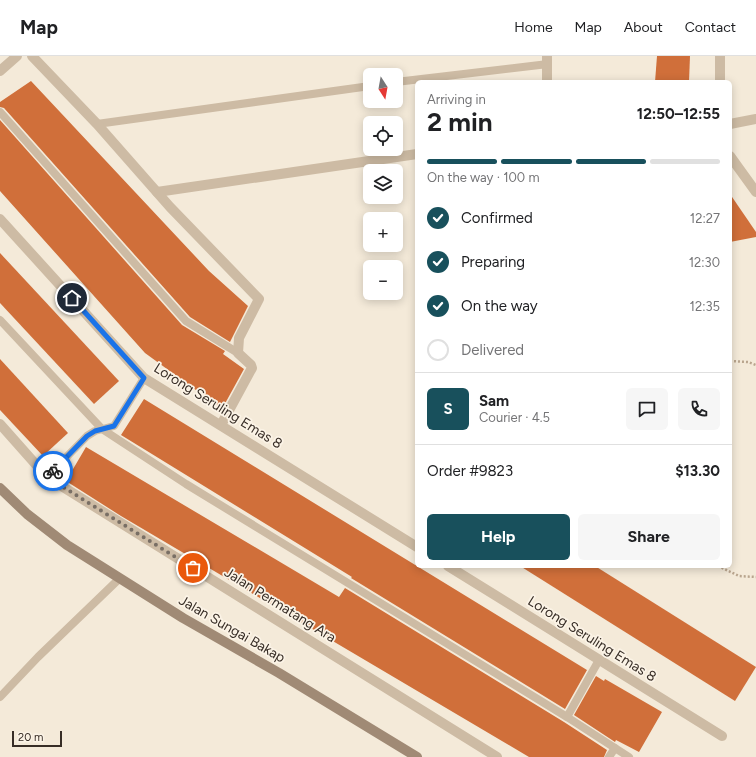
<!DOCTYPE html>
<html lang="en">
<head>
<meta charset="utf-8">
<style>
	body { margin:0; font-family:Figtree,sans-serif; background:#f6f6f6; color:#202124; height:100vh; display:flex; flex-direction:column; font-size:15px; white-space:nowrap }
	* { box-sizing:border-box; margin:0 }
	p { font-size:13px; color:#757577 }
	.icon { flex:none; width:22px; height:22px; fill:none; stroke:currentColor; stroke-width:2; stroke-linecap:round; stroke-linejoin:round }
	.map { position:relative; flex:1; overflow:hidden }
	.panel { position:absolute; left:415px; top:24px; width:317px; height:488px; display:flex; flex-direction:column; background:#fff; border-radius:6px; box-shadow:0 2px 10px #0003 }
	.panel>* { flex:none }
	.needle { width:26px; rotate:169deg }
	.fabs { position:absolute; left:363px; top:12px; display:grid; gap:8px }
	.fabs a { display:grid; place-items:center; width:40px; height:40px; border-radius:6px; background:#fff; box-shadow:0 2px 10px #0003; font-size:20px }
	.scale { position:absolute; left:12px; bottom:10px; width:50px; box-sizing:border-box; padding-left:4px; border:2px solid #372d26; border-top:0; font-size:11px; line-height:14px; white-space:nowrap; color:#372d26; -webkit-text-stroke:3px #fbf3e6; paint-order:stroke }
	.pin { position:absolute; display:grid; place-items:center; width:34px; height:34px; color:#fff; margin:-17px; border:2px solid #fff; border-radius:50%; box-shadow:0 1px 4px #0007 }
	.courier { position:absolute; display:grid; place-items:center; width:40px; height:40px; margin:-20px; border:3px solid #1a73e8; border-radius:50%; background:#fff; color:#222; box-shadow:0 1px 5px #0007 }
	.summary em { font-style:normal; font-weight:700 }
	.summary div { display:flex; flex-direction:column-reverse }
	.summary { display:flex; align-items:center; justify-content:space-between; height:68px; padding:0 12px }
	h1 { font-size:26px; font-weight:700; line-height:30px }
	.bar { display:grid; grid-template-columns:repeat(4,1fr); gap:6px 4px; align-content:center; height:48px; padding:0 12px }
	.bar i { height:5px; border-radius:3px; background:#e0e0e0 }
	.bar .current { background:#18505c }
	.bar p { grid-column:span 4 }
	.line { display:flex; align-items:center; gap:10px; padding:0 12px; border-top:1px solid #e0e0e0 }
	.line div { flex:1 }
	.round { display:grid; place-items:center; flex:none; width:42px; height:42px; border-radius:6px; background:#f6f6f6 }
	ol { padding:0 12px; list-style:none }
	li { display:flex; align-items:center; gap:12px; height:44px }
	li p { margin-inline-start:auto }
	li .icon { padding:4px; border-radius:50%; background:#18505c; color:#fff; stroke-width:4 }
	li:last-child { color:#757577 }
	li i { width:22px; height:22px; border:2px solid #e0e0e0; border-radius:50% }
	.button { display:flex; gap:8px; margin-top:auto; padding:8px 12px }
	.button a { flex:1; height:46px; border-radius:6px; background:#18505c; color:#fff; font-size:16px; font-weight:700; line-height:46px; text-align:center }
	.button a+a { background:#f6f6f6; color:#202124 }
	header { display:flex; align-items:center; gap:24px; box-sizing:border-box; height:56px; padding:0 20px; background:#fff; border-bottom:1px solid #e0e0e0 }
	header strong { font-size:19px }
	nav { display:flex; gap:22px; margin-inline-start:auto; font-size:14px }
	.map>svg:first-child { display:block }
</style>
</head>
<body>
<header>
<strong>Map</strong>
<nav><a>Home</a><a>Map</a><a>About</a><a>Contact</a></nav>
</header>
<div class="map">
<svg width="756" height="701" viewBox="0 0 756 701">
	<rect width="100%" height="100%" fill="#f4ead9"/>
	<g fill="#d06f3a">
		<polygon points="657,0 690,0 689,26 655,26"/>
		<polygon points="31,25 209,215 248,250 230,286 190,261 4,52 0,51 0,46"/>
		<polygon points="0,64 182,269 225,295 223,298 244,313 222,353 145,297 0,135"/>
		<polygon points="730,138 756,176 756,181 730,186"/>
		<polygon points="0,197 119,325 94,348 0,247"/>
		<polygon points="0,303 68,377 43,400 0,354"/>
		<polygon points="144,343 587,614 565,653 351,522 352,521 121,379"/>
		<polygon points="86,391 339,541 345,532 564,666 607,694 604,701 529,701 121,460 66,425"/>
		<polygon points="520,510 595,510 756,611 735,645"/>
		<polygon points="596,620 604,625 605,623 662,656 639,696 616,684 615,686 574,659"/>
	</g>
	<g fill="none" stroke-linecap="round" stroke-linejoin="round">
		<g stroke="#b9a58e" stroke-width="2.5" stroke-dasharray="2 2" stroke-linecap="butt">
			<polyline points="730,305 748,306 756,309"/>
			<polyline points="718,510 739,520 756,521"/>
		</g>
		<g stroke="#cdbba4" stroke-width="8">
			<polyline points="396,26 548,8"/>
			<polyline points="0,56 186,265 238,297"/>
			<polyline points="97,68 370,30"/>
			<polyline points="0,264 102,373 186,428 567,661 629,701"/>
			<polyline points="47,421 87,380 95,375 114,370 144,322"/>
			<polyline points="0,641 38,601 120,522"/>
			<polyline points="567,661 599,604"/>
			<polyline points="609,701 615,692"/>
		</g>
		<g stroke="#cdbba4" stroke-width="10">
			<polyline points="32,0 97,68 170,151 259,243 239,282 238,297 251,309 252,312 221,369"/>
			<polyline points="547,0 547,26"/>
			<polyline points="0,15 17,0"/>
			<polyline points="720,26 720,0"/>
			<polyline points="730,68 756,63"/>
			<polyline points="730,100 756,136"/>
			<polyline points="157,136 417,98"/>
			<polyline points="0,163 144,322 417,491"/>
			<polyline points="0,368 47,421 497,701"/>
			<polyline points="448,510 722,680"/>
		</g>
		<polyline stroke="#a08a75" stroke-width="10" points="0,432 27,458 67,489 183,562 279,617 417,701"/>
	</g>
	<g fill="none" stroke-linecap="round" stroke-linejoin="round">
		<polyline stroke="#796f65" stroke-width="4" stroke-dasharray="0 7.2" points="53,415 47,421 193,512"/>
		<polyline stroke="#1a73e8" stroke-width="5" points="53,415 87,380 95,375 114,370 144,322 72,242"/>
	</g>
	<g text-anchor="middle" dominant-baseline="central" stroke-width="3.5" stroke-linejoin="round" paint-order="stroke">
		<g font-size="14" fill="#372d26" stroke="#fbf3e6">
			<text transform="translate(218 350) rotate(32)">Lorong Seruling Emas 8</text>
			<text transform="translate(280 549) rotate(32)">Jalan Permatang Ara</text>
			<text transform="translate(232 573) rotate(30)">Jalan Sungai Bakap</text>
			<text transform="translate(592 583) rotate(32)">Lorong Seruling Emas 8</text>
		</g>
	</g>
</svg>
<div class="fabs">
<a><svg class="needle" viewBox="-14 -14 28 28"><path d="M0-13l5 13h-10z" fill="#e53935"/><path d="M0 13l5-13h-10z" fill="#757577"/></svg></a>
<a><svg class="icon" aria-label="locate" viewBox="0 0 24 24"><circle cx="12" cy="12" r="6"/><path d="M12 2v4M12 18v4M2 12h4M18 12h4"/></svg></a>
<a><svg class="icon" aria-label="layers" viewBox="0 0 24 24"><path d="M12 4l9 5-9 5-9-5zM3 14l9 5 9-5"/></svg></a>
<a>+</a>
<a>−</a>
</div>
<div class="scale">20 m</div>
<div class="pin" style="left:193px;top:512px;background:#ea580c"><svg class="icon" aria-label="bag" viewBox="0 0 24 24"><path d="M5 8h14l-1 12H6zM9 8a3 3 0 0 1 6 0"/></svg></div>
<div class="pin" style="left:72px;top:242px;background:#1f2937"><svg class="icon" aria-label="home" viewBox="0 0 24 24"><path d="M3 11l9-7 9 7M6 9v11h12V9"/></svg></div>
<div class="courier" style="left:53px;top:415px"><svg class="icon" aria-label="bike" viewBox="0 0 24 24"><circle cx="6" cy="16" r="4"/><circle cx="18" cy="16" r="4"/><path d="M6 16l4-8h5l3 8M10 8l3 8H6M13 5h3"/></svg></div>
<section class="panel">
<div class="summary"><div><h1>2 min</h1><p>Arriving in</p></div><em>12:50–12:55</em></div>
<div class="bar"><i class="current"></i><i class="current"></i><i class="current"></i><i></i><p>On the way · 100 m</p></div>
<ol>
<li><svg class="icon" aria-label="check" viewBox="0 0 24 24"><path d="M5 12l5 5 9-10"/></svg>Confirmed<p>12:27</p></li>
<li><svg class="icon" aria-label="check" viewBox="0 0 24 24"><path d="M5 12l5 5 9-10"/></svg>Preparing<p>12:30</p></li>
<li><svg class="icon" aria-label="check" viewBox="0 0 24 24"><path d="M5 12l5 5 9-10"/></svg>On the way<p>12:35</p></li>
<li><i></i>Delivered</li>
</ol>
<div class="line" style="height:72px"><b class="round" style="background:#18505c;color:#fff">S</b><div><b>Sam</b><p>Courier · 4.5</p></div><a class="round"><svg class="icon" aria-label="chat" viewBox="0 0 24 24"><path d="M4 5h16v11H9l-5 4z"/></svg></a><a class="round"><svg class="icon" aria-label="phone" viewBox="0 0 24 24"><path d="M5 4h4l2 5-3 2q2 4 5 5l2-3 5 2v4C11 20 4 13 5 4z"/></svg></a></div>
<div class="line" style="height:52px"><div>Order #9823</div><b>$13.30</b></div>
<div class="button"><a>Help</a><a>Share</a></div>
</section>
</div>
</body>
</html>
